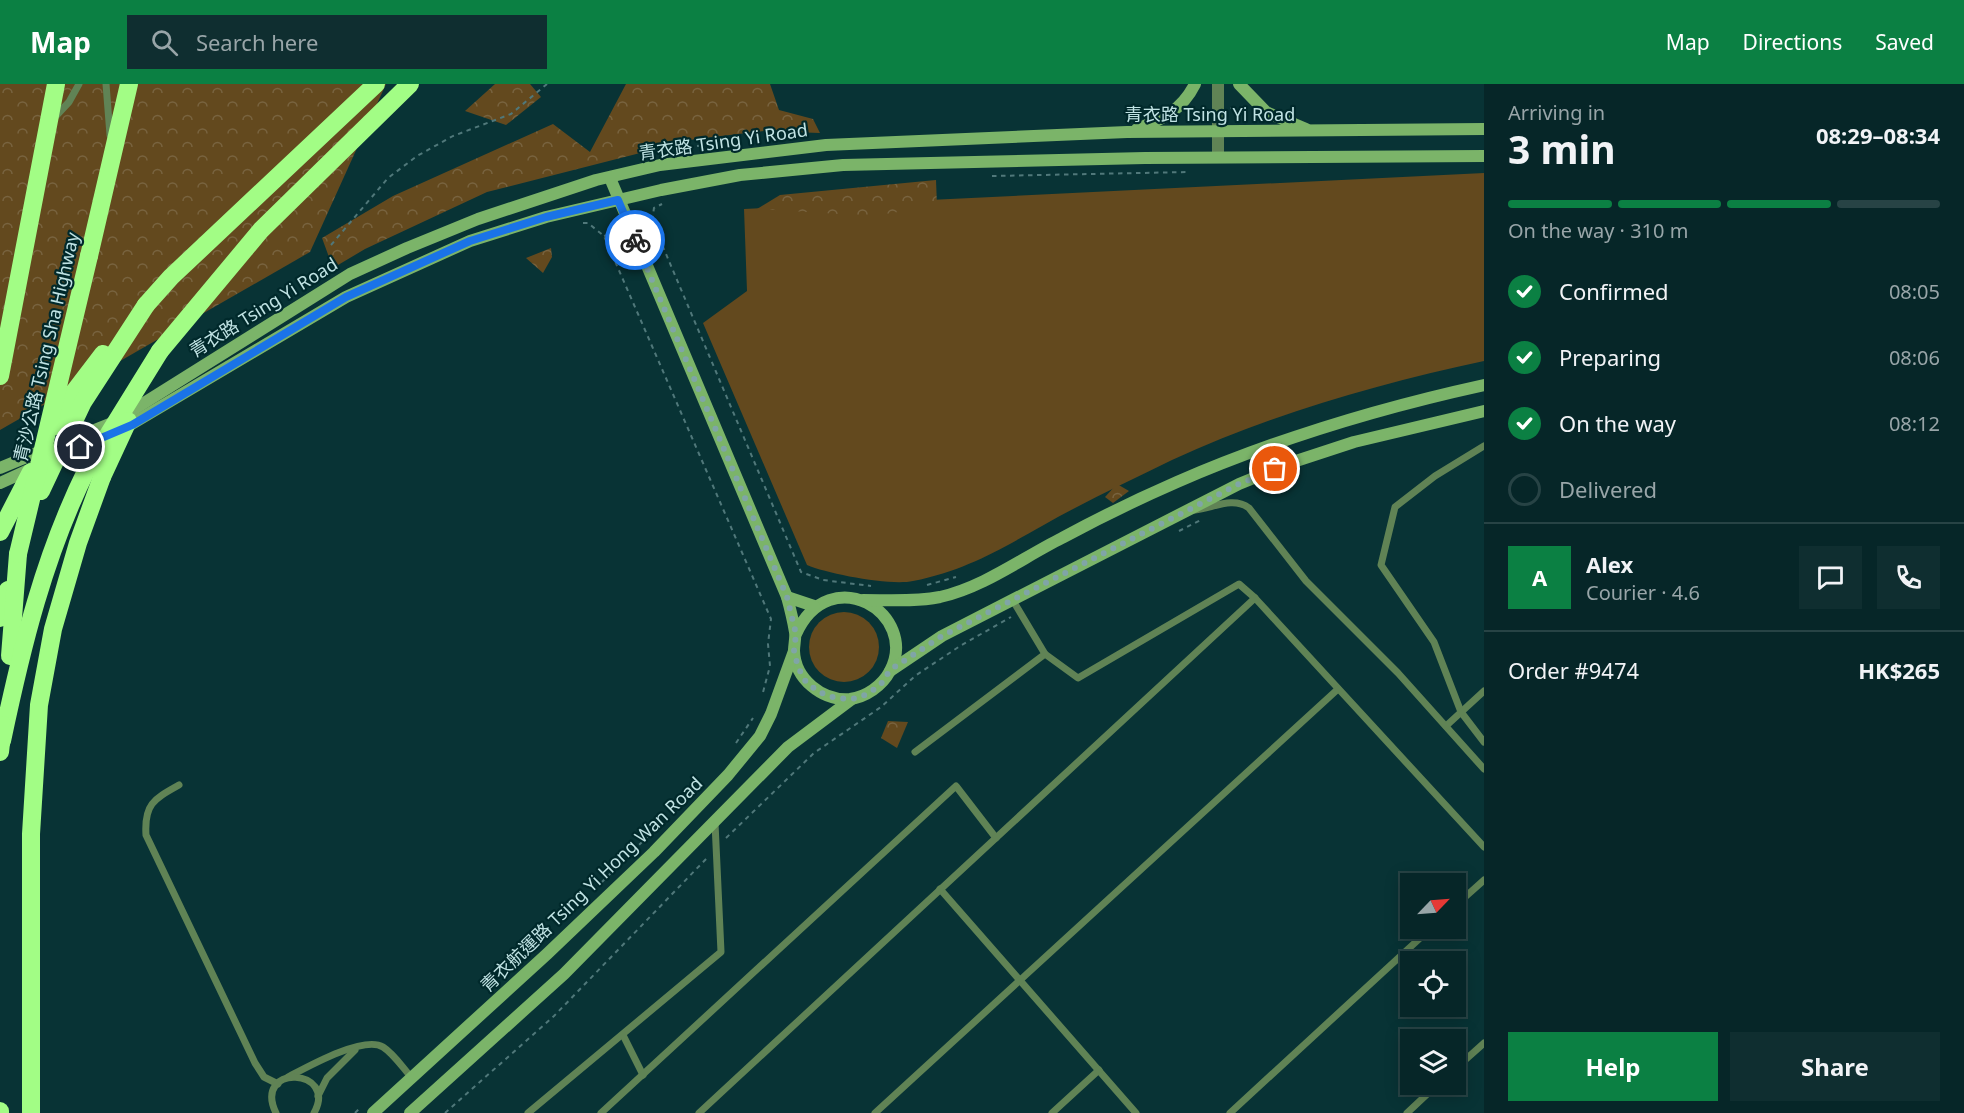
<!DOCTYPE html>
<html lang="en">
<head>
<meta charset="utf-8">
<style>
	body { margin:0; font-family:"Noto Sans","Noto Sans TC",sans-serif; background:#0f2e30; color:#f1f3f6; height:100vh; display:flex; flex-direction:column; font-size:22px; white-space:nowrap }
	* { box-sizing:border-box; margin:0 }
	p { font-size:20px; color:#98a5a8 }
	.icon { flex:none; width:33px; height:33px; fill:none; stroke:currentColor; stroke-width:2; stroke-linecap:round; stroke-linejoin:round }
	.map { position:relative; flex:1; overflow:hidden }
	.panel { display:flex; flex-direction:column; background:#062628; width:480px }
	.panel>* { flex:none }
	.needle { width:39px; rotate:65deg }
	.fabs { position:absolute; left:1400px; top:789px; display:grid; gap:12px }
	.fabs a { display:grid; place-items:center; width:66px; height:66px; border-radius:0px; background:#062628; box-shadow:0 3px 15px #0003,0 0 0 2px #274345; font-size:30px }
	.pin { position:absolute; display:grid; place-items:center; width:51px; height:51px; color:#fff; margin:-26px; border:3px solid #fff; border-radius:50%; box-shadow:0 2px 6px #0007 }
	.courier { position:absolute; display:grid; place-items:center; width:60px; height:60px; margin:-30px; border:4px solid #1a73e8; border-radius:50%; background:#fff; color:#222; box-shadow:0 2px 8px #0007 }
	.summary em { font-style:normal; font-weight:700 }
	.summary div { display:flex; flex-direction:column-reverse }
	.summary { display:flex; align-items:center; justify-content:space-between; height:102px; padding:0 24px }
	h1 { font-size:39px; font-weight:700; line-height:45px }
	.bar { display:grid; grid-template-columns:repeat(4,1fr); gap:9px 6px; align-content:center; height:72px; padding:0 24px }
	.bar i { height:8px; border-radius:4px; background:#274345 }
	.bar .active { background:#0b8043 }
	.bar p { grid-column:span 4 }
	.line { display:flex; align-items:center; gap:15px; padding:0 24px; border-top:2px solid #274345 }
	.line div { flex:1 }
	.round { display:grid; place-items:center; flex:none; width:63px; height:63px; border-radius:0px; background:#0f2e30 }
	ol { padding:0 24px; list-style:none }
	li { display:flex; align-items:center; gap:18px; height:66px }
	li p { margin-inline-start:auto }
	li .icon { padding:6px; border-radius:50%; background:#0b8043; color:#fff; stroke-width:4 }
	li:last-child { color:#98a5a8 }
	li i { width:33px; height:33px; border:3px solid #274345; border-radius:50% }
	.action { display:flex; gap:12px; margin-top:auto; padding:12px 24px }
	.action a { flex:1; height:69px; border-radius:0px; background:#0b8043; color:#fff; font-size:24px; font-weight:700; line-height:69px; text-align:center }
	.action a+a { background:#0f2e30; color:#f1f3f6 }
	header { display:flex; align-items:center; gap:36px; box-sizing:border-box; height:84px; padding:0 30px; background:#0b8043; color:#fff }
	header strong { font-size:28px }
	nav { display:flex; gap:33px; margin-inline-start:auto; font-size:21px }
	.search { width:420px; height:54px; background:#0f2e30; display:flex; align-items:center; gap:15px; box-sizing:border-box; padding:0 21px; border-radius:0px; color:#98a5a8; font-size:22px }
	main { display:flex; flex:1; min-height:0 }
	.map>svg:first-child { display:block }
</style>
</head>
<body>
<header>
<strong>Map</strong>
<div class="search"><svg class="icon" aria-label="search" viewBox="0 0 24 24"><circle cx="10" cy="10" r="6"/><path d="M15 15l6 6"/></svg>Search here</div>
<nav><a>Map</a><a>Directions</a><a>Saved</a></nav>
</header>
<main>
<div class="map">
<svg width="1484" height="1029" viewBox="0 0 1484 1029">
	<defs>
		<pattern id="forest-crowns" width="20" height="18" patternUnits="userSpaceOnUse" patternTransform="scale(1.5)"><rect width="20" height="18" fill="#63491e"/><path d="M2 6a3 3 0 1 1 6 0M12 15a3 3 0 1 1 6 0" fill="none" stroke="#78633f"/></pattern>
	</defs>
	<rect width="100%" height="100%" fill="#083335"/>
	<g fill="#63491e">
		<path d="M1484 89V277C1377 300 1272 330 1172 376 1129 397 1084 418 1042 442 997 467 966 486 913 497 891 502 828 490 807 481L703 239 747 207 744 125Z"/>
		<circle cx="844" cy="563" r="35"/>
	</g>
	<g fill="url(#forest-crowns)">
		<polygon points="0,0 386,0 310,168 0,346"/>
		<polygon points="495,0 530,0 541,13 506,41 465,27"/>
		<polygon points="626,0 770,0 779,26 813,35 820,49 765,47 695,55 487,108 365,165 333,184 322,154 393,112 553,40 590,68"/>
		<polygon points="936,96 937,122 872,132 757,125 780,111"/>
		<polygon points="551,164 552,173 543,189 526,174"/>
		<polygon points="1117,400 1129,407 1113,419 1105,413"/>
		<polygon points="888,637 908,638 897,664 881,654"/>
	</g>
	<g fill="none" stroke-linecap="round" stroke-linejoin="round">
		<g stroke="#50787a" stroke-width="2" stroke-dasharray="4.5 4.5" stroke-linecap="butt">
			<polyline points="1230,24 1241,24 1244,21"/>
			<polyline points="697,62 721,59"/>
			<polyline points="992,92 1188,88"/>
			<polyline points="652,137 801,488 823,496 871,502"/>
			<polyline points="583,139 588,139 604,152 771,535 768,560 770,582 762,612"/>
			<polyline points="644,139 652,137 654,124 662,120"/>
			<polyline points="604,152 619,148"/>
			<polyline points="331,161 388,94 417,72 453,52 511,30 547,0"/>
			<polyline points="1179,447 1201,436"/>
			<polyline points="927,501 956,493"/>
			<polyline points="736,659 753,634"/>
			<polyline points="726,754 814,669 881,623 915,592 960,562 1011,533"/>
			<polyline points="601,799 684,716"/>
			<polyline points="355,1029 360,1024"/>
			<polyline points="445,1029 554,932 707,774"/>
		</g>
		<g stroke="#608355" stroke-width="7">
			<polyline points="106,0 110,51"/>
			<polyline points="55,33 69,18 79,0"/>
			<polyline points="1484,362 1435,392 1395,423 1381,481 1434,558 1461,628 1484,658"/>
			<path d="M1195 426C1213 424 1233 412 1249 424L1306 497 1398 589 1484 685"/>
			<polyline points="1045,570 1078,594 1239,500 1255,514"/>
			<polyline points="1446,642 1484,607"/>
			<polyline points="915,668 1045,570 1012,515"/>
			<path d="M179 701C154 715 144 720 146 751L255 979 264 993 278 1000"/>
			<polyline points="940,805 1136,1029"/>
			<polyline points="1455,822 1484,796"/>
			<polyline points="623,951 643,991"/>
			<polyline points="1455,985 1484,959"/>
			<path d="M288 993C307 983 364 951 383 963 394 970 403 984 412 994"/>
			<polyline points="318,1012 327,994 355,966"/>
			<path d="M276 1029C252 979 339 984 314 1029"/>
			<polyline points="528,1029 721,868 715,739"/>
			<polyline points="601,1029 956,702 996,754"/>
			<polyline points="699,1029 1255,514 1484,763"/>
			<polyline points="875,1029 1338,605"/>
			<polyline points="1052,1029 1099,986"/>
			<polyline points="1230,1029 1431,844"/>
			<polyline points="1407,1029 1438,1000"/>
		</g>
		<polyline stroke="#608355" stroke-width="12" points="1218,0 1218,73"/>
		<g stroke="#7bb469" stroke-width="12">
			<polyline points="1239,0 1266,28 1306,45"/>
			<path d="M1137 45C1163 35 1182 26 1195 0"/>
			<path d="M610 94 787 513C790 524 793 536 795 548 796 554 794 560 794 567 795 595 822 617 850 615 866 613 882 602 890 587 920 530 830 475 796 550"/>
			<polyline points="123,345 346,213 470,157 546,133 661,106 740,91 843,81 1145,74 1484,72"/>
			<polyline points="62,359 112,339 350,190 407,164 478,135 596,96 660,81 826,61 1127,48 1484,45"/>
			<polyline points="55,375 107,352"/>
			<polyline points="0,384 46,365"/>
			<polyline points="0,399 33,384"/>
			<polyline points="787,513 814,522"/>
			<path d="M863 516C888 516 914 518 940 513 984 503 1022 474 1062 454 1099 434 1138 415 1177 398 1276 355 1379 324 1484 301"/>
			<polyline points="890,587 942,552 1239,400 1293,378 1354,358 1484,327"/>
			<polyline points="373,1029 547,870 654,768 728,691 760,652 771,630 794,567"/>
			<polyline points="410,1029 564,890 788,663 852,615"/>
		</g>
		<g stroke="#a2fd85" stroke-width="18">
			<polyline points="89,172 129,0"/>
			<polyline points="146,221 171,193 376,0"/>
			<polyline points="160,267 261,146 410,0"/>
			<polyline points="0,292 56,0"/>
			<polyline points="0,534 8,506"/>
			<polyline points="10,572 18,470"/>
			<path d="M2 657C22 562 44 472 87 385"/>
			<polyline points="0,1027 0,1029"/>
			<polyline points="31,1029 31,750 39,621 53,545 78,459 102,393"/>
		</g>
		<g stroke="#a2fd85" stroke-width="18">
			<polyline points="55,342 74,308 103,270"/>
			<polyline points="87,385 160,267"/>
			<polyline points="102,393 128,337"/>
			<polyline points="41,407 83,318 146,221"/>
			<polyline points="0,448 31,388"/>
			<polyline points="18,470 89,172"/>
			<polyline points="0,668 3,641"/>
		</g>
	</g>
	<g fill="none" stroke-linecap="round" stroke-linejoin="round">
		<polyline stroke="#80a5a7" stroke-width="6" stroke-dasharray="0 10.8" points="635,156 787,513 796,550 794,567 798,583 806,598 819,608 835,614 852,615 868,610 881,600 890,586 942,552 1239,400 1275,385"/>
		<polyline stroke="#1a73e8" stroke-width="8" points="80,363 132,341 346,213 470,157 546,133 618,116 635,156"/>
	</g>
	<g text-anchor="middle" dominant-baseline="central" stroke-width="4.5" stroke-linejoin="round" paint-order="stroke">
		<g font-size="18" fill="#c0e3e4" stroke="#00292b">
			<text x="1210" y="30">青衣路 Tsing Yi Road</text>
			<text transform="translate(723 57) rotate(-8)">青衣路 Tsing Yi Road</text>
			<text transform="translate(263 223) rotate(-32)">青衣路 Tsing Yi Road</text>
			<text transform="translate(46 263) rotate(-77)">青沙公路 Tsing Sha Highway</text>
			<text transform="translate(591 800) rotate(-44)">青衣航運路 Tsing Yi Hong Wan Road</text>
		</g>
	</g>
</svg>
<div class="fabs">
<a><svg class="needle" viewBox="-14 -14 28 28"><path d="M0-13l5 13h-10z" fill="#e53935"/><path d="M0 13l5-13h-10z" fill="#98a5a8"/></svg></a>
<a><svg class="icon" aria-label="locate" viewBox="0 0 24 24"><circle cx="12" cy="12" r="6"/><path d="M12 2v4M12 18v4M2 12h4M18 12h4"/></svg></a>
<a><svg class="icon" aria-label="layers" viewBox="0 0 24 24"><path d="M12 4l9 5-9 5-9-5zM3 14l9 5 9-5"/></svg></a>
</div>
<div class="pin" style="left:1275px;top:385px;background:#ea580c"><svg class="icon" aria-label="bag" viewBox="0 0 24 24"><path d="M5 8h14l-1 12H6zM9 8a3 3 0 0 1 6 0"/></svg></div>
<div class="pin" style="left:80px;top:363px;background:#1f2937"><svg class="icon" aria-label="home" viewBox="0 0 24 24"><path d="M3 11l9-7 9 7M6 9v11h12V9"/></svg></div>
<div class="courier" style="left:635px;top:156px"><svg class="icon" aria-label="bike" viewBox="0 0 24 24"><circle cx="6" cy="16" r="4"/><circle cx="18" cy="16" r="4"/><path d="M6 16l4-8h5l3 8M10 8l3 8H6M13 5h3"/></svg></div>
</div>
<section class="panel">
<div class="summary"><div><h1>3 min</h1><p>Arriving in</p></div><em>08:29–08:34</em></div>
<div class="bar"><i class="active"></i><i class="active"></i><i class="active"></i><i></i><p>On the way · 310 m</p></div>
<ol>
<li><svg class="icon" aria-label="check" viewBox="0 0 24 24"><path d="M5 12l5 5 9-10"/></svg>Confirmed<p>08:05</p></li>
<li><svg class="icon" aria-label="check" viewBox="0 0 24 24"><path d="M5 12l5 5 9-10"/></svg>Preparing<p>08:06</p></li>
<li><svg class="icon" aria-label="check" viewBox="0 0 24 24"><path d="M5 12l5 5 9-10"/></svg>On the way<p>08:12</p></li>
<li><i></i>Delivered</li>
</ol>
<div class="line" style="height:108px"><b class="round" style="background:#0b8043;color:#fff">A</b><div><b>Alex</b><p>Courier · 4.6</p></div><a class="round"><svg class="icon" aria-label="chat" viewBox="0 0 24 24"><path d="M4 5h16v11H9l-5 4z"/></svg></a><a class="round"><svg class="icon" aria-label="phone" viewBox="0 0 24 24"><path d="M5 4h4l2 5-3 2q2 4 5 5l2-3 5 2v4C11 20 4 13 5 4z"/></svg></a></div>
<div class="line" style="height:78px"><div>Order #9474</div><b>HK$265</b></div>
<div class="action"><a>Help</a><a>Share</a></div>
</section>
</main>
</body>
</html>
